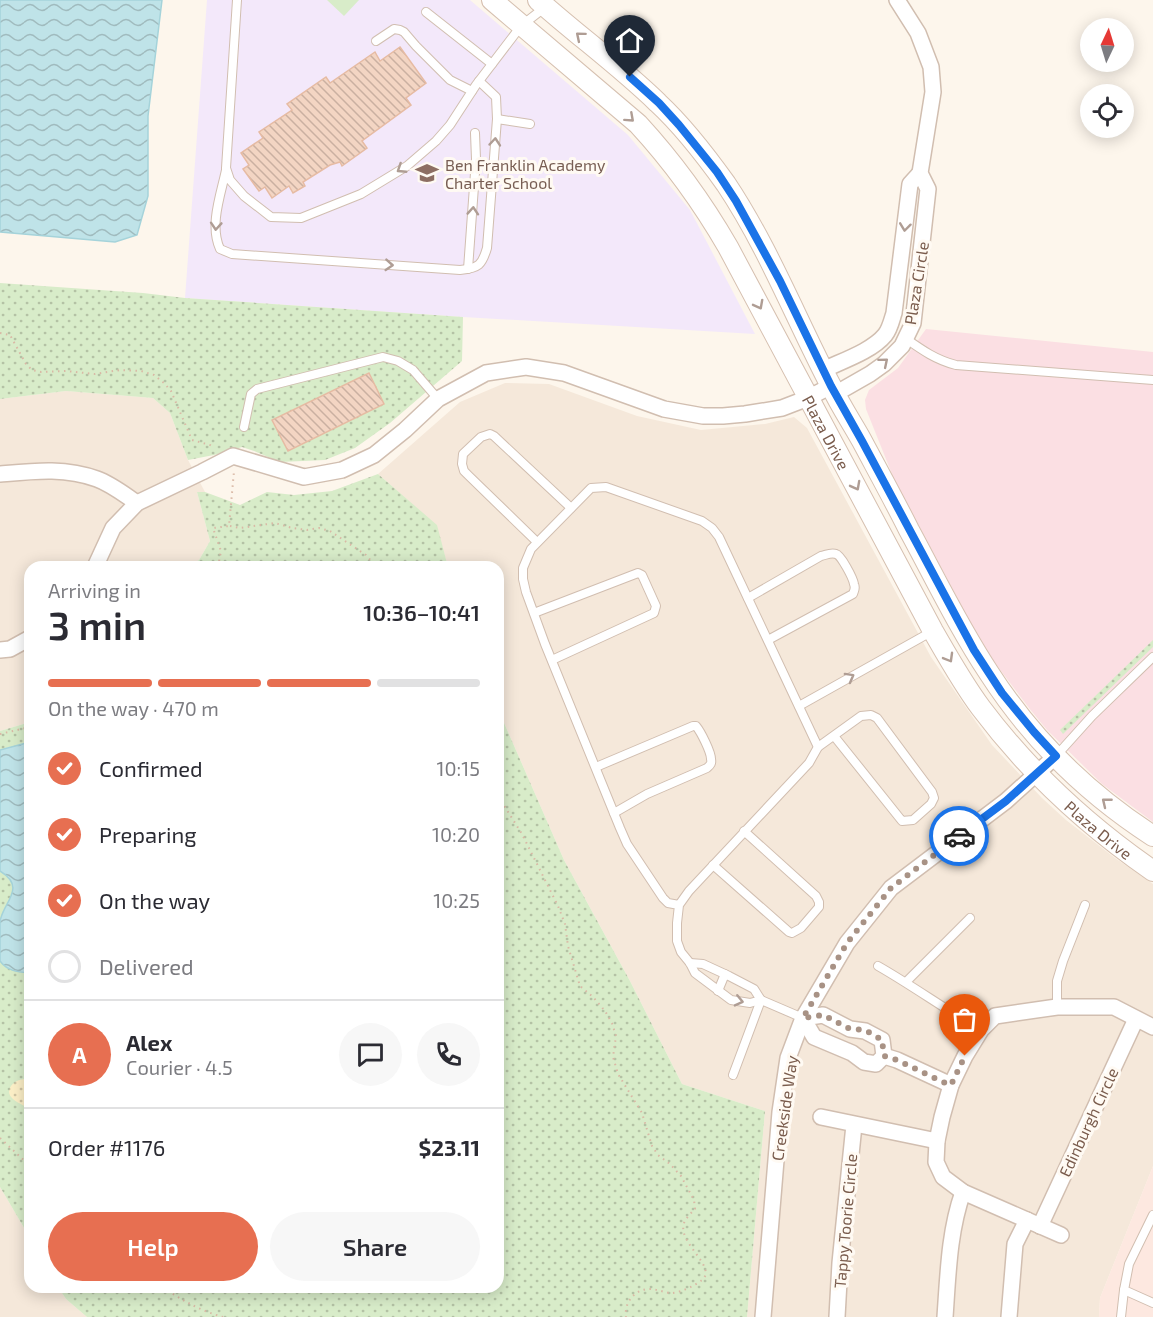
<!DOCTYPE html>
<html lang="en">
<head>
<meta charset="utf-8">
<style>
	body { margin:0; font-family:"Exo 2",sans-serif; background:#f7f7f7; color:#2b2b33; height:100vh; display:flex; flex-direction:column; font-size:22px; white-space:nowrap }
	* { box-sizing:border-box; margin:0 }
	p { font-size:20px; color:#7c7c81 }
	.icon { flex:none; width:33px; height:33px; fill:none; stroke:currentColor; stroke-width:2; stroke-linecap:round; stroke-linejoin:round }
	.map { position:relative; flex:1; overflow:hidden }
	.sheet { position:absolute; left:24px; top:561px; width:480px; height:732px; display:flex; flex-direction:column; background:#fff; border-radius:18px; box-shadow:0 3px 15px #0003 }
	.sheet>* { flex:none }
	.needle { width:39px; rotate:4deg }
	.tools { position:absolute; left:1080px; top:18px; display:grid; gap:12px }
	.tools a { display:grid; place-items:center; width:54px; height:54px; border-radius:50%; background:#fff; box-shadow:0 3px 15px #0003; font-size:30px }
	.pin { position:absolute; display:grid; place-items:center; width:51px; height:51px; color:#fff; margin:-62px -26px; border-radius:50% 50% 50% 0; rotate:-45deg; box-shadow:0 0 6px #0007 }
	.pin .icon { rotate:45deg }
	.courier { position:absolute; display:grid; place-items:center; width:60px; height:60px; margin:-30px; border:4px solid #1a73e8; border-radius:50%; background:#fff; color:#222; box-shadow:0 2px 8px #0007 }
	.overview em { font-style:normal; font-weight:600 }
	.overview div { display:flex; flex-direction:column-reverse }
	.overview { display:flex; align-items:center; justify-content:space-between; height:102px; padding:0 24px }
	h1 { font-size:39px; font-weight:600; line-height:45px }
	.bar { display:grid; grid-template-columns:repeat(4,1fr); gap:9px 6px; align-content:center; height:72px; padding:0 24px }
	.bar i { height:8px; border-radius:4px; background:#e1e1e2 }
	.bar .active { background:#e76f51 }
	.bar p { grid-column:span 4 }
	.line { display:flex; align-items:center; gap:15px; padding:0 24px; border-top:2px solid #e1e1e2 }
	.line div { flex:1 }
	.round { display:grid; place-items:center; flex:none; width:63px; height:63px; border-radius:32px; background:#f7f7f7 }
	ol { padding:0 24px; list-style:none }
	li { display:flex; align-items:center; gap:18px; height:66px }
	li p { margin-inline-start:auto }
	li .icon { padding:6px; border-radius:50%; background:#e76f51; color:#fff; stroke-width:4 }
	li:last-child { color:#7c7c81 }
	li i { width:33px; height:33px; border:3px solid #e1e1e2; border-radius:50% }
	.primary-button { display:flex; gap:12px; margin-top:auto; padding:12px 24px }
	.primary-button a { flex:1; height:69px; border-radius:36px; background:#e76f51; color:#fff; font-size:24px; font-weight:600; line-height:69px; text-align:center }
	.primary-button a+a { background:#f7f7f7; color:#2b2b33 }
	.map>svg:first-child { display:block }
</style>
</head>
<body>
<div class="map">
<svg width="1153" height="1317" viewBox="0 0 1153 1317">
	<defs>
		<pattern id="green-dots" width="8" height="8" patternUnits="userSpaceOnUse" patternTransform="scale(1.5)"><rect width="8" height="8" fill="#d8ecc9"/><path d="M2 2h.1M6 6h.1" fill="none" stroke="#b4c2a5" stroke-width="1.8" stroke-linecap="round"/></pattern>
		<pattern id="sand-dots" width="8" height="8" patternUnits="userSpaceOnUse" patternTransform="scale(1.5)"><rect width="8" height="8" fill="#fcefc7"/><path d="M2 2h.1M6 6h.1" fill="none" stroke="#d1c5a4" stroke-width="1.8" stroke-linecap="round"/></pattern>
		<pattern id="water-waves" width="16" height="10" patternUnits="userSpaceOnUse" patternTransform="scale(1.5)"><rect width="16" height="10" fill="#bfe3e8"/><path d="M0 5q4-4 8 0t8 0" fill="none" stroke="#a0bbbe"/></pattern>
		<pattern id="building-back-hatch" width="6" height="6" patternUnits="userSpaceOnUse" patternTransform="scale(1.5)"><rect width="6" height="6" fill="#f3d5c3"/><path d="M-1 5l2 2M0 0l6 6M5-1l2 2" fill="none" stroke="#cab0a1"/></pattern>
	</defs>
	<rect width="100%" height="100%" fill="#fdf6ec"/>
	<g fill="#f5e8da">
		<polygon points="505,383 549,384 637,416 701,430 765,424 794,417 807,428 931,657 992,745 1042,798 1066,820 1115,858 1153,884 1153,1166 1100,1298 1099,1317 747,1317 765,1111 682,1084 630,981 564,860 498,709 498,567 448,567 436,525 378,474 460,402"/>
		<polygon points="66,391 153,398 170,413 188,460 205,492 197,492 210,541 199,560 186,567 30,567 30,722 0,731 0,399"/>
		<polygon points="0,1187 30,1238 30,1287 58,1287 66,1299 87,1317 0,1317"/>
	</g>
	<polygon fill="#fde8e0" points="1153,1166 1153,1317 1099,1317 1100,1298"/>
	<polygon fill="#f3e8fa" points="207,0 470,0 628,135 690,210 755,334 463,317 185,298"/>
	<polygon fill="#fbdfe3" points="926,329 1153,352 1153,822 1102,784 1047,730 1029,708 995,663 969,620 894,479 866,409 865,400 869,390 898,368"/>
	<g fill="url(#green-dots)">
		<polygon points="0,283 143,293 185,298 463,317 462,361 390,423 355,448 325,460 280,462 254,451 242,447 214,455 188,460 170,413 153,398 66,391 0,399"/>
		<polygon points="378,474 437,525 448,567 186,567 199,560 210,541 197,492 205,492 240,505 267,492 294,495 332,491"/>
		<polygon points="1153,640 1153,647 1063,734 1060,730"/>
		<polygon points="498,709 564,860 630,981 682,1084 765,1111 747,1317 87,1317 66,1299 58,1287 498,1287"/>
		<polygon points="30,722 30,1238 0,1187 0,731"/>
	</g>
	<path fill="url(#sand-dots)" d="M24 1079 30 1081V1109C22 1104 3 1098 11 1086 15 1081 19 1080 24 1079Z"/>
	<polygon fill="#d8ecc9" points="327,0 359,0 344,16"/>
	<g fill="url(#water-waves)" stroke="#a5d3da" stroke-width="1.5">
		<polygon points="0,0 162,0 148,116 148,196 137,235 115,242 0,232"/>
		<path d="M30 742V973H29C18 972 7 971 0 961 0 948 0 935 0 922 2 903 28 888 0 871V750Z"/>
	</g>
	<g fill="url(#building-back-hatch)" stroke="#e6bba3" stroke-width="1.5">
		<polygon points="400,47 426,83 406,98 411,105 362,141 367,148 342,166 340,162 330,165 303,182 305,186 293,193 289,186 272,198 265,187 259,191 243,169 249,165 241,153 263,138 259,132 292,110 287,104 326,77 330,83 375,52 380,61"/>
		<polygon points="369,373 384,404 288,451 272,420"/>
	</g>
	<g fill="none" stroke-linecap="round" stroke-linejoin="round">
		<g stroke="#d1beb0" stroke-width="10">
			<g id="lane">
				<polyline points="237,0 226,168 230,180 244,196 271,217 301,218 361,194 407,166 436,141 450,125 476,85 521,26 544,8"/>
				<polyline points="426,12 492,64"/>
				<polyline points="376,41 394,29 400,30 404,32 416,46 450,80 472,91"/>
				<polyline points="497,119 530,124"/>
				<path d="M226 170C221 194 209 225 220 249L232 254 460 270C479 268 482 265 487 248L497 119 496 97 479 81"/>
				<polyline points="468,269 476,159 475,133"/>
				<path d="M905 338C922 350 936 360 956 365L1153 380"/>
				<polyline points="244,427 251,394 257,389 383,357 398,361 413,370 438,399"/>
				<polyline points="537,542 469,476 464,471 462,464 463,454 481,437 490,434 494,436 571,508"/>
				<path d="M748 598 821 556C826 555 831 552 836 554 841 555 853 578 854 584 856 589 854 590 853 594L768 640"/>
				<polyline points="534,613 638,573 642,575 656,606 654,613 552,660"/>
				<polyline points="799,706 931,632"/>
				<polyline points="818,747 861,716 871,715 877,718 932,792 934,798 931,804 913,820 902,821 834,736"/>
				<polyline points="1056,756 1092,716 1153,657"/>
				<path d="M596 767 693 726H696C701 732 711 752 711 759 712 764 710 765 707 768L647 794 614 813"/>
				<polyline points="713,865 789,932 792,933 801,928 819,907 819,902 816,896 744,831"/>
				<polyline points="679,905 668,903 663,898 627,844 620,828 545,644 526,592 523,579 523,568 531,549 591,488 606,487 702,521 712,528 719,537 818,747 809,763 689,891 679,905 677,923 677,941 681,952 690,963 695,973 731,1000 750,1003 761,1000"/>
				<polyline points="690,963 703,964 729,976 754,989 761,1000 803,1018"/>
				<path d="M878 966C913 986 946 1010 981 1030"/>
				<polyline points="906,982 970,918"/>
				<polyline points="718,991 725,974"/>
				<polyline points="1057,1007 1057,981 1063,961 1085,905"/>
				<polyline points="733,1075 761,1000"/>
				<polyline points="1153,1215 1129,1264 1124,1290 1153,1303"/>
				<polyline points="1121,1317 1124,1290"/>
			</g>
		</g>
		<g stroke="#d1beb0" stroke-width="18">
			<g id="street">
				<path d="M823 370C842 361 872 351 885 335 890 329 892 319 894 313L910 184 920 173"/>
				<polyline points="835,394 870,374 884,364 902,346 913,323 928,189 920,173 933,92 931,67 918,33 897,0"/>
				<path d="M0 474C33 471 65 467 97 479 111 484 125 495 137 503"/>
				<polyline points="95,567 113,528 137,503 202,472 233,456 304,477 342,470 374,455 405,430 438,399 486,373 526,367 564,373 664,409 703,416 723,416 745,414 782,408 808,398 831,386"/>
				<polyline points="0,650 10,649 30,638"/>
				<polygon points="823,1015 850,1029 865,1031 882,1040 884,1056 876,1064 864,1062 852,1053 814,1037 803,1018"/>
				<polyline points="884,1056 897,1060 951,1085"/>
				<polyline points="821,1117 937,1141"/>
				<polyline points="1040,1226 1136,1019"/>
				<polyline points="1061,1235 963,1192 943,1177 936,1162 937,1141 942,1117 951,1085 965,1056 981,1030 995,1016 1057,1007 1114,1007 1153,1027"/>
				<polyline points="763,1317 780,1112 788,1058 803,1018 847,943 891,888 1006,801 1056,756"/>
				<polyline points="837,1317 840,1263 854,1125"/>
				<path d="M945 1317C948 1275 949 1231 963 1192"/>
				<polyline points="1009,1317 1015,1244 1027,1220"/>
			</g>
		</g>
		<g stroke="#d6c0b0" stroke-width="22">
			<g id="secondary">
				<path id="s1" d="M492 0 638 124C673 162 702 202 728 247L933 631C948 657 963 684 981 708 1029 772 1088 826 1153 871"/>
				<path d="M538 0C577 35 620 66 658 103 684 127 706 156 726 184 768 247 796 319 831 386 840 405 852 423 862 441 878 471 894 500 909 530 935 578 959 628 989 673 1031 738 1088 794 1153 836"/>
			</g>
		</g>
		<g stroke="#d9b8a5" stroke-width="2" stroke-dasharray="1.5 4.5" stroke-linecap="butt">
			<polyline points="0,333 10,335 26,364 32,370 41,372 66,371 95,374 120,370 141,371 154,375 164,383 171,391 192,440 210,445 214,448"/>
			<polyline points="230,526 240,528 275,523 292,528 307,530 319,528 330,531 366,555 372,562 373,567"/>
			<polyline points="218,567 221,551 213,528 229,526 234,471"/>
			<polyline points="0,734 30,727"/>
			<path d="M498 796 522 834 558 906 565 924 568 946 580 986 593 997 605 1011 612 1023 616 1036 613 1057 618 1074 642 1113 652 1146 658 1155 670 1164 681 1176 694 1200 695 1209C691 1213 686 1218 684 1223 677 1243 718 1267 702 1280 694 1286 682 1292 672 1293 665 1293 657 1289 650 1289 634 1289 624 1303 626 1317"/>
			<polyline points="0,1138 30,1166"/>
			<path d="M163 1287C181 1300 201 1311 223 1317"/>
		</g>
		<use href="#lane" stroke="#fff" stroke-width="8"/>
		<use href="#street" stroke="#fff" stroke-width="15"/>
		<use href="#secondary" stroke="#fff" stroke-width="20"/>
	</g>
	<defs><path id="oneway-chevron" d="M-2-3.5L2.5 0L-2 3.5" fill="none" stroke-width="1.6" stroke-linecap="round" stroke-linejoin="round" transform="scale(1.5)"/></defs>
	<g stroke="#af9d94">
		<use href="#oneway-chevron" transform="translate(580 36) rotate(-140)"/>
		<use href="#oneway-chevron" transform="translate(630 118) rotate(42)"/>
		<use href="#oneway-chevron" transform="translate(495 142) rotate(-85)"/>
		<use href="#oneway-chevron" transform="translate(401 169) rotate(147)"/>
		<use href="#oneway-chevron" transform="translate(473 211) rotate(-86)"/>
		<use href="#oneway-chevron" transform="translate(216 226) rotate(94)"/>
		<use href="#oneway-chevron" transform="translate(905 227) rotate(97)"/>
		<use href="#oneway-chevron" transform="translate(389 265) rotate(4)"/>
		<use href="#oneway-chevron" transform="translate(759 305) rotate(62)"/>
		<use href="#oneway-chevron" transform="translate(884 362) rotate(-40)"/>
		<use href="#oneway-chevron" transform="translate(856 486) rotate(62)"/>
		<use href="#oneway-chevron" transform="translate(949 658) rotate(60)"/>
		<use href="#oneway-chevron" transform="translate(850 677) rotate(-29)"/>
		<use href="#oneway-chevron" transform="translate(1106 802) rotate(-141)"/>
		<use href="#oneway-chevron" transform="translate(739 1001) rotate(13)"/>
	</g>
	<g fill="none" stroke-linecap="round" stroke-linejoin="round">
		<polyline stroke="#a89285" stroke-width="6" stroke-dasharray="0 10.8" points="959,836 891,888 847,943 803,1018 823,1015 850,1029 865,1030 882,1040 884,1056 897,1060 943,1082 951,1085 965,1056"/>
		<polyline stroke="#1a73e8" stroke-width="8" points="630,77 659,103 679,125 717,172 736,201 780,281 831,386 862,441 974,650 1002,693 1034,732 1056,756 1006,801 959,836"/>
	</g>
	<defs>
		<g id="school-bare" transform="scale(1.8)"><path d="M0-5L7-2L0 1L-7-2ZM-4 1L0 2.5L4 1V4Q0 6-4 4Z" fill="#8d6e63" stroke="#fffaf3" stroke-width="2.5" paint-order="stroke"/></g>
	</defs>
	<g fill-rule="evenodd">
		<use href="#school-bare" x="427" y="173"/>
	</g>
	<g text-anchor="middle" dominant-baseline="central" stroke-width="6" stroke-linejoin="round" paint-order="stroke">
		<g font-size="16" fill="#785e54" stroke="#fffaf3" text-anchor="start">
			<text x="445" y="164">Ben Franklin Academy<tspan x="445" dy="18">Charter School</tspan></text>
		</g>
		<g font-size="16" fill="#7a5c4d" stroke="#fffaf3">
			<text transform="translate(916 283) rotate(-81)">Plaza Circle</text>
			<text stroke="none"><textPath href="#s1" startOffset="554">Plaza Drive</textPath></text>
			<text stroke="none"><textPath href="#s1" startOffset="1040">Plaza Drive</textPath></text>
			<text transform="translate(784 1108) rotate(-82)">Creekside Way</text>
			<text transform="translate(1088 1122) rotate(-65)">Edinburgh Circle</text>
			<text transform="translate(845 1221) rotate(-85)">Tappy Toorie Circle</text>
		</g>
	</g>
</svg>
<div class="tools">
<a><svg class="needle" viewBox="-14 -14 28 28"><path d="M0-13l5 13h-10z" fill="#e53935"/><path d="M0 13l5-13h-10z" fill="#7c7c81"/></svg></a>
<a><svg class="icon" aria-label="locate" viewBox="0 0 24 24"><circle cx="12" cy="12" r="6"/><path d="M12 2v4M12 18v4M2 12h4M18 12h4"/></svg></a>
</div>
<div class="pin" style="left:965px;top:1056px;background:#ea580c"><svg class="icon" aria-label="bag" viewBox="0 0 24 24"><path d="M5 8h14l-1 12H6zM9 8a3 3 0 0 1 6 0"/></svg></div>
<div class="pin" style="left:630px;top:77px;background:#1f2937"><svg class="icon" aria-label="home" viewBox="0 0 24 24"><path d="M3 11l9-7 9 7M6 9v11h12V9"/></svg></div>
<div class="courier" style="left:959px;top:836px"><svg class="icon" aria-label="car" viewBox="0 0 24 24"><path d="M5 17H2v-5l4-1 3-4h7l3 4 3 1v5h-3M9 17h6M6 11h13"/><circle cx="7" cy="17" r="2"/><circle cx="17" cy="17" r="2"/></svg></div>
<section class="sheet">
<div class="overview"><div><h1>3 min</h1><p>Arriving in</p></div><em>10:36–10:41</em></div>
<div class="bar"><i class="active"></i><i class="active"></i><i class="active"></i><i></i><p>On the way · 470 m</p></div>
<ol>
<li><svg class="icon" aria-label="check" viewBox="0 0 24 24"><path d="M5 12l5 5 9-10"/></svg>Confirmed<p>10:15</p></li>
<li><svg class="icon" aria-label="check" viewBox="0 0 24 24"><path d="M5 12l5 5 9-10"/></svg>Preparing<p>10:20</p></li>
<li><svg class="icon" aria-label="check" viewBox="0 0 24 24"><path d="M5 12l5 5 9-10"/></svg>On the way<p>10:25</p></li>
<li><i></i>Delivered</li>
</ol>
<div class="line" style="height:108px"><b class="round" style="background:#e76f51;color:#fff">A</b><div><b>Alex</b><p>Courier · 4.5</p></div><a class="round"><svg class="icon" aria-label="chat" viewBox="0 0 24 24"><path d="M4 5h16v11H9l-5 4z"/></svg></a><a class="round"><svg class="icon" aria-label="phone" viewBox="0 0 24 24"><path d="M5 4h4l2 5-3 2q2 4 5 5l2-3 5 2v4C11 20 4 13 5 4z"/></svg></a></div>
<div class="line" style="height:78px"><div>Order #1176</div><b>$23.11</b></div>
<div class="primary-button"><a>Help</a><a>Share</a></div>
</section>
</div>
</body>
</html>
